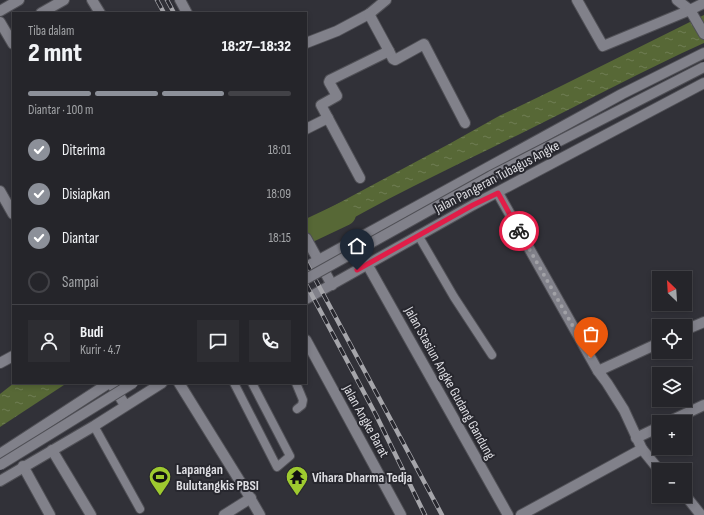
<!DOCTYPE html>
<html lang="id">
<head>
<meta charset="utf-8">
<style>
	body { margin:0; font-family:"Sofia Sans Condensed",sans-serif; background:#2d2d32; color:#f1f3f6; height:100vh; display:flex; flex-direction:column; font-size:15px; white-space:nowrap }
	* { box-sizing:border-box; margin:0 }
	p { font-size:13px; color:#a3a5a8 }
	.icon { flex:none; width:22px; height:22px; fill:none; stroke:currentColor; stroke-width:2; stroke-linecap:round; stroke-linejoin:round }
	.map { position:relative; flex:1; overflow:hidden }
	.panel { position:absolute; left:12px; top:12px; width:295px; height:372px; display:flex; flex-direction:column; background:#25252a; border-radius:0px; box-shadow:0 2px 6px #0003,0 0 0 1px #424247 }
	.panel>* { flex:none }
	.needle { width:26px; rotate:335deg }
	.fabs { position:absolute; left:652px; top:271px; display:grid; gap:8px }
	.fabs a { display:grid; place-items:center; width:40px; height:40px; border-radius:0px; background:#25252a; box-shadow:0 2px 6px #0003,0 0 0 1px #424247; font-size:20px }
	.pin { position:absolute; display:grid; place-items:center; width:34px; height:34px; color:#fff; margin:-41px -17px; border-radius:50% 50% 50% 0; rotate:-45deg; box-shadow:0 0 4px #0007 }
	.pin .icon { rotate:45deg }
	.courier { position:absolute; display:grid; place-items:center; width:40px; height:40px; margin:-20px; border:3px solid #e11d48; border-radius:50%; background:#fff; color:#222; box-shadow:0 1px 5px #0007 }
	.summary em { font-style:normal; font-weight:800 }
	.summary div { display:flex; flex-direction:column-reverse }
	.summary { display:flex; align-items:center; justify-content:space-between; height:68px; padding:0 16px }
	h1 { font-size:26px; font-weight:800; line-height:30px }
	.bar { display:grid; grid-template-columns:repeat(4,1fr); gap:6px 4px; align-content:center; height:48px; padding:0 16px }
	.bar i { height:5px; border-radius:3px; background:#424247 }
	.bar .active { background:#8c9099 }
	.bar p { grid-column:span 4 }
	.line { display:flex; align-items:center; gap:10px; padding:0 16px; border-top:1px solid #424247 }
	.line div { flex:1 }
	.round { display:grid; place-items:center; flex:none; width:42px; height:42px; border-radius:0px; background:#2d2d32 }
	ol { padding:0 16px; list-style:none }
	li { display:flex; align-items:center; gap:12px; height:44px }
	li p { margin-inline-start:auto }
	li .icon { padding:4px; border-radius:50%; background:#8c9099; color:#fff; stroke-width:4 }
	li:last-child { color:#a3a5a8 }
	li i { width:22px; height:22px; border:2px solid #424247; border-radius:50% }
	.map>svg:first-child { display:block }
</style>
</head>
<body>
<div class="map">
<svg width="704" height="515" viewBox="0 0 704 515">
	<defs>
		<pattern id="water-ripples" width="26" height="14" patternUnits="userSpaceOnUse"><rect width="26" height="14" fill="#576836"/><path d="M2 4q2-2 4 0t4 0M15 11q2-2 4 0t4 0" fill="none" stroke="#6f7d53"/></pattern>
	</defs>
	<rect width="100%" height="100%" fill="#313138"/>
	<g fill="url(#water-ripples)">
		<path d="M704 15V43C644 70 587 101 528 130 457 165 386 198 318 238L309 219 449 144 499 116 553 90Z"/>
		<polygon points="14,383 67,383 0,427 0,394"/>
	</g>
	<g fill="none" stroke-linecap="round" stroke-linejoin="round">
		<polyline stroke="#576836" stroke-width="24" points="306,232 344,214"/>
		<g stroke="#505056" stroke-width="10">
			<g id="service">
				<polyline points="418,235 454,297 492,355"/>
				<polyline points="234,383 277,467 290,456 252,383"/>
				<polyline points="296,383 303,400 302,405 297,409"/>
				<polyline points="94,426 140,509"/>
			</g>
		</g>
		<g stroke="#505056" stroke-width="12">
			<g id="minor">
				<polyline points="92,0 100,13"/>
				<polyline points="180,0 187,13"/>
				<polyline points="577,0 603,46 690,10"/>
				<polyline points="677,0 690,10"/>
				<polyline points="0,11 19,0"/>
				<polyline points="41,13 64,0"/>
				<polyline points="0,22 13,44"/>
				<polyline points="306,43 337,31 369,14 386,0"/>
				<polyline points="389,51 393,59 395,60 424,44 465,123"/>
				<polyline points="306,129 328,118"/>
				<polyline points="360,178 321,105 337,96 329,82 330,80 389,51 369,14"/>
				<polyline points="0,191 13,214"/>
				<polyline points="498,193 598,371 607,383 624,410 642,449 659,470"/>
				<polyline points="306,238 332,285"/>
				<polyline points="685,330 704,322"/>
				<polyline points="306,340 401,515"/>
				<polyline points="0,363 13,356"/>
				<polyline points="598,371 659,343"/>
				<polyline points="111,383 125,405"/>
				<polyline points="668,422 704,405"/>
				<polyline points="636,438 659,427"/>
				<polyline points="52,450 91,515"/>
				<polyline points="23,466 50,515"/>
				<polyline points="685,495 701,515"/>
				<polyline points="224,515 251,498"/>
				<polyline points="521,515 642,449"/>
			</g>
		</g>
		<g stroke="#505056" stroke-width="12">
			<g id="tertiary">
				<polyline points="704,3 690,10 704,34"/>
				<polyline points="367,264 508,515"/>
				<polyline points="306,267 622,94 704,53"/>
				<polyline points="306,299 473,205 704,83"/>
				<polyline points="179,383 246,491 260,515"/>
				<polyline points="0,454 109,383"/>
				<polyline points="0,481 94,426 162,383"/>
			</g>
		</g>
		<use href="#service" stroke="#81818a" stroke-width="8"/>
		<use href="#minor" stroke="#81818a" stroke-width="10"/>
		<use href="#tertiary" stroke="#81818a" stroke-width="10"/>
		<g stroke="#a5a5aa" stroke-width="4.5">
			<g id="rail">
				<polyline points="157,0 164,13"/>
				<polyline points="167,0 174,13"/>
				<polyline points="306,262 442,515"/>
				<polyline points="306,284 376,415 425,515"/>
			</g>
		</g>
		<use href="#rail" stroke="#27272e" stroke-width="3" stroke-dasharray="9" stroke-linecap="butt"/>
		<g stroke="#505056" stroke-width="12" stroke-linecap="butt">
			<g id="secondary-bridge">
				<polyline points="306,279 491,176 704,67"/>
				<polyline points="0,465 133,383"/>
			</g>
		</g>
		<use href="#secondary-bridge" stroke="#81818a" stroke-width="10"/>
	</g>
	<g fill="none" stroke-linecap="round" stroke-linejoin="round">
		<polyline stroke="#a1a1a6" stroke-width="4" stroke-dasharray="0 7.2" points="519,231 591,358"/>
		<polyline stroke="#e11d48" stroke-width="5" points="357,270 473,205 498,193 519,231"/>
	</g>
	<defs>
		<g id="stadium-pin" transform="scale(1.15)"><path d="M0 17L-7.5 6A9.5 9.5 0 1 1 7.5 6Z" fill="#9eca2f" stroke="#27272e"/><path d="M0-5a6.5 5 0 1 0 0 10a6.5 5 0 1 0 0-10ZM-3.5-1.8h7v3.6h-7Z" fill="#111"/></g>
		<g id="temple-pin" transform="scale(1.15)"><path d="M0 17L-7.5 6A9.5 9.5 0 1 1 7.5 6Z" fill="#9eca2f" stroke="#27272e"/><path d="M0-6L5-2H3V0L6.5 2.5H4V6H1.5V3h-3V6H-4V2.5H-6.5L-3 0V-2H-5Z" fill="#111"/></g>
	</defs>
	<g fill-rule="evenodd">
		<use href="#stadium-pin" x="160" y="477"/>
		<use href="#temple-pin" x="297" y="477"/>
	</g>
	<g text-anchor="middle" dominant-baseline="central" stroke-width="4" stroke-linejoin="round" paint-order="stroke">
		<g font-size="14" fill="#dddde2" stroke="#27272e">
			<text transform="translate(497 177) rotate(-28)">Jalan Pangeran Tubagus Angke</text>
			<text transform="translate(450 383) rotate(61)">Jalan Stasiun Angke Gudang Gandung</text>
			<text transform="translate(366 421) rotate(61)">Jalan Angke Barat</text>
		</g>
		<g font-size="14" font-weight="bold" fill="#dddde2" stroke="#27272e" text-anchor="start">
			<text x="176" y="469">Lapangan<tspan x="176" dy="16">Bulutangkis PBSI</tspan></text>
			<text x="312" y="477">Vihara Dharma Tedja</text>
		</g>
	</g>
</svg>
<div class="fabs">
<a><svg class="needle" viewBox="-14 -14 28 28"><path d="M0-13l5 13h-10z" fill="#e53935"/><path d="M0 13l5-13h-10z" fill="#a3a5a8"/></svg></a>
<a><svg class="icon" aria-label="locate" viewBox="0 0 24 24"><circle cx="12" cy="12" r="6"/><path d="M12 2v4M12 18v4M2 12h4M18 12h4"/></svg></a>
<a><svg class="icon" aria-label="layers" viewBox="0 0 24 24"><path d="M12 4l9 5-9 5-9-5zM3 14l9 5 9-5"/></svg></a>
<a>+</a>
<a>−</a>
</div>
<div class="pin" style="left:591px;top:358px;background:#ea580c"><svg class="icon" aria-label="bag" viewBox="0 0 24 24"><path d="M5 8h14l-1 12H6zM9 8a3 3 0 0 1 6 0"/></svg></div>
<div class="pin" style="left:357px;top:270px;background:#1f2937"><svg class="icon" aria-label="home" viewBox="0 0 24 24"><path d="M3 11l9-7 9 7M6 9v11h12V9"/></svg></div>
<div class="courier" style="left:519px;top:231px"><svg class="icon" aria-label="bike" viewBox="0 0 24 24"><circle cx="6" cy="16" r="4"/><circle cx="18" cy="16" r="4"/><path d="M6 16l4-8h5l3 8M10 8l3 8H6M13 5h3"/></svg></div>
<section class="panel">
<div class="summary"><div><h1>2 mnt</h1><p>Tiba dalam</p></div><em>18:27–18:32</em></div>
<div class="bar"><i class="active"></i><i class="active"></i><i class="active"></i><i></i><p>Diantar · 100 m</p></div>
<ol>
<li><svg class="icon" aria-label="check" viewBox="0 0 24 24"><path d="M5 12l5 5 9-10"/></svg>Diterima<p>18:01</p></li>
<li><svg class="icon" aria-label="check" viewBox="0 0 24 24"><path d="M5 12l5 5 9-10"/></svg>Disiapkan<p>18:09</p></li>
<li><svg class="icon" aria-label="check" viewBox="0 0 24 24"><path d="M5 12l5 5 9-10"/></svg>Diantar<p>18:15</p></li>
<li><i></i>Sampai</li>
</ol>
<div class="line" style="height:72px"><a class="round"><svg class="icon" aria-label="person" viewBox="0 0 24 24"><circle cx="12" cy="8" r="4"/><path d="M4 21q1-7 8-7t8 7"/></svg></a><div><b>Budi</b><p>Kurir · 4.7</p></div><a class="round"><svg class="icon" aria-label="chat" viewBox="0 0 24 24"><path d="M4 5h16v11H9l-5 4z"/></svg></a><a class="round"><svg class="icon" aria-label="phone" viewBox="0 0 24 24"><path d="M5 4h4l2 5-3 2q2 4 5 5l2-3 5 2v4C11 20 4 13 5 4z"/></svg></a></div>
</section>
</div>
</body>
</html>
